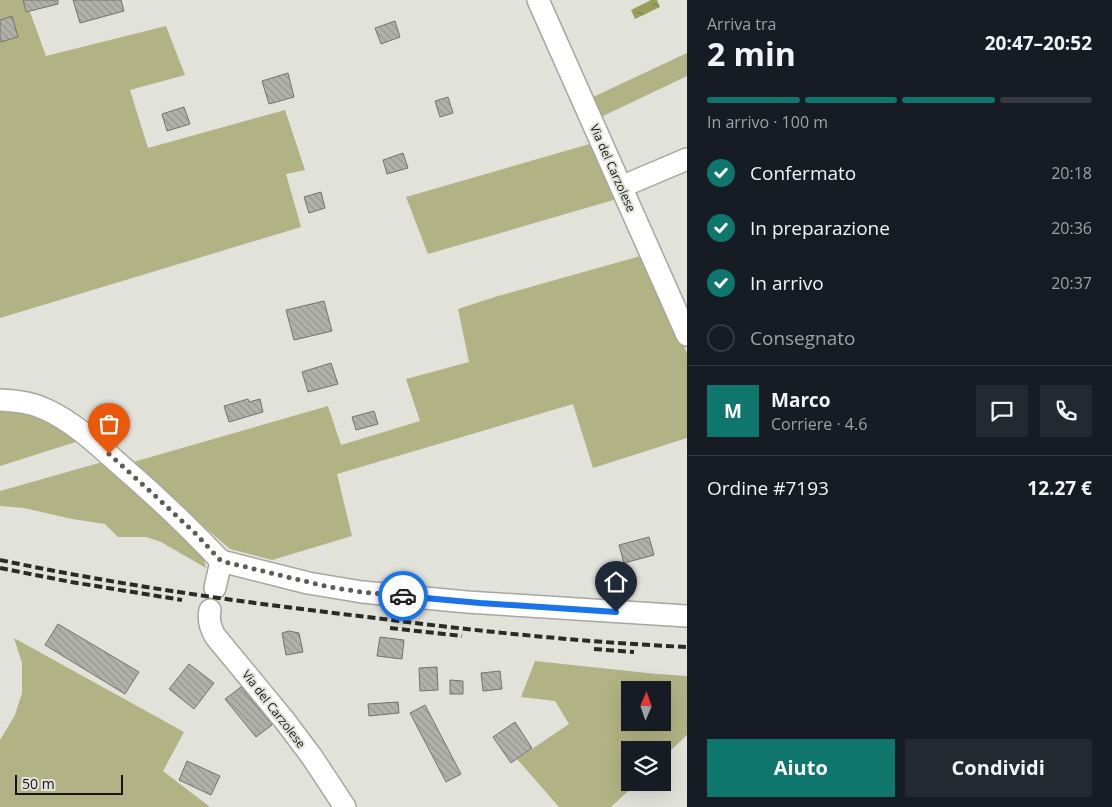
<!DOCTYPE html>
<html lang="it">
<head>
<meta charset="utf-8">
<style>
	body { margin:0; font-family:"Open Sans",sans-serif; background:#242831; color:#f1f3f6; height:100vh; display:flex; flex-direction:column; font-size:19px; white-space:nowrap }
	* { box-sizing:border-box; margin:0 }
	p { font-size:16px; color:#9ea1a6 }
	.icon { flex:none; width:28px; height:28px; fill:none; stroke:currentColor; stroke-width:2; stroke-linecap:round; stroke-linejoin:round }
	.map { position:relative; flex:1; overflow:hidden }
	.details { display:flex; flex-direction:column; background:#171b24; width:425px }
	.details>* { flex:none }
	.needle { width:32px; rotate:2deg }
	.controls { position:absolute; left:621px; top:681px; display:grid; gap:10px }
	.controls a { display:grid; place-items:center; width:50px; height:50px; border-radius:0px; background:#171b24; box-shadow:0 5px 20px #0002; font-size:25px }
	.scale { position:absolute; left:15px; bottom:12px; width:108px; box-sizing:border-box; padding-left:5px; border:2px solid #151513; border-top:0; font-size:14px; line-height:18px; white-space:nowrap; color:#151513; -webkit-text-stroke:4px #e1e2da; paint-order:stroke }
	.pin { position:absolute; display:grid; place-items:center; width:42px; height:42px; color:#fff; margin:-51px -21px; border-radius:50% 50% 50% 0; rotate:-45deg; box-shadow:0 0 5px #0007 }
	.pin .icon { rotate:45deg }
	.courier { position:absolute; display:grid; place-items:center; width:50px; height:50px; margin:-25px; border:4px solid #1a73e8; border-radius:50%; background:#fff; color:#222; box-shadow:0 1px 6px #0007 }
	.summary em { font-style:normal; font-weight:700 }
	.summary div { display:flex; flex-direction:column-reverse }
	.summary { display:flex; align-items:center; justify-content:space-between; height:85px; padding:0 20px }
	h1 { font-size:32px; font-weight:700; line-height:38px }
	.bar { display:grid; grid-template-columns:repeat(4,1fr); gap:8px 5px; align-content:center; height:60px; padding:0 20px }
	.bar i { height:6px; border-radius:4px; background:#363941 }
	.bar .selected { background:#0f766e }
	.bar p { grid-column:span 4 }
	.line { display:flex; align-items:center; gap:12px; padding:0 20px; border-top:1px solid #363941 }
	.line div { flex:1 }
	.round { display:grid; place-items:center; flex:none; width:52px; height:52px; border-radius:0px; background:#242831 }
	ol { padding:0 20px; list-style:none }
	li { display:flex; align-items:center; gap:15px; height:55px }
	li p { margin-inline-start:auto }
	li .icon { padding:5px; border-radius:50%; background:#0f766e; color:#fff; stroke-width:4 }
	li:last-child { color:#9ea1a6 }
	li i { width:28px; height:28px; border:2px solid #363941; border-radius:50% }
	.button { display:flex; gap:10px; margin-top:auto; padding:10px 20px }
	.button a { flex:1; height:58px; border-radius:0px; background:#0f766e; color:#fff; font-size:20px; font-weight:700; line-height:58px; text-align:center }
	.button a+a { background:#242831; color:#f1f3f6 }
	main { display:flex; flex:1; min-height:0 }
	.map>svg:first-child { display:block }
</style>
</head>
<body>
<main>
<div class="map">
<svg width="687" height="807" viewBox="0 0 687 807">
	<defs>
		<pattern id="water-ripples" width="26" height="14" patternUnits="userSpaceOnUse" patternTransform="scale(1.25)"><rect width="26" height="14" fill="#9b9e5b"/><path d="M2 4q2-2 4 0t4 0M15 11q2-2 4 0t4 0" fill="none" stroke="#7d804a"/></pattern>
		<pattern id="building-back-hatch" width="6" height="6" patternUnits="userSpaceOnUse" patternTransform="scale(1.25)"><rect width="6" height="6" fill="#b0b1a9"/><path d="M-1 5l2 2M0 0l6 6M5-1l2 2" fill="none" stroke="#969791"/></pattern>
	</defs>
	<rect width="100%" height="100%" fill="#e1e2da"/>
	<g fill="#b1b384" fill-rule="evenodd">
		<polygon points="0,0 28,0 26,1 46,56 166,26 185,75 130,90 148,148 285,110 305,170 286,174 301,227 0,318"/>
		<polygon points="687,53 687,76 601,117 593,97"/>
		<polygon points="593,143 617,199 428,254 406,197"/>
		<polygon points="644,255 687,353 687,438 593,468 573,404 337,474 352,536 272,560 230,549 130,463 328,406 341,445 420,421 406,379 469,362 458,309 498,296"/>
		<polygon points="0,406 20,407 82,440 0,466"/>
		<polygon points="106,461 203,556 206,568 161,542 146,537 118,537 105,524 72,519 24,508 0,506 0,491"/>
		<polygon points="14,638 184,732 163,771 210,807 0,807 0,740 15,715 22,693 22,663"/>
		<path d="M535 661 657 674 687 676V735L663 758 662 750H630V782L637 783 611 807H559L517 759 569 724 555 701 521 697ZM630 690H662V722H630Z"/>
	</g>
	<polygon fill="url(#water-ripples)" points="651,0 657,0 660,7 635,19 631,10"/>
	<g fill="url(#building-back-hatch)" stroke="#73746d">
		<polygon points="23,0 58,0 58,4 26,12"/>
		<polygon points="73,0 121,0 124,11 80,23"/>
		<polygon points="12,16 18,37 0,42 0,20"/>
		<polygon points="395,21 400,37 381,44 375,28"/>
		<polygon points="288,73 294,97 269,104 262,81"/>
		<polygon points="448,97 453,113 440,117 435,101"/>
		<polygon points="184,107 190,124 167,131 162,114"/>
		<polygon points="403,153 408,168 387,174 383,160"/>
		<polygon points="321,192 325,208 309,213 304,197"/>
		<polygon points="324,301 332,331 294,340 286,310"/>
		<polygon points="331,363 338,384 308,392 302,372"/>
		<polygon points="248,399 249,402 260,399 263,412 229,422 224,406"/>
		<polygon points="374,411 378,424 356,430 352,417"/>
		<polygon points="649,537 654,555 624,563 619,545"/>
		<polygon points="58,624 139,672 125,694 45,645"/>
		<polygon points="289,631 299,633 303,652 286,655 282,633"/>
		<polygon points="380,637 404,640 402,659 377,656"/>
		<polygon points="189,664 214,683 194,709 169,689"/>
		<polygon points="437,667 438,690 420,691 419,668"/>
		<polygon points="500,671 502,689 483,691 481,673"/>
		<polygon points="450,680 463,681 463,694 450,694"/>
		<polygon points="241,687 272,725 256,737 225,699"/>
		<polygon points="398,702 399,713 369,716 368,704"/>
		<polygon points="425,705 461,774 446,782 410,713"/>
		<polygon points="515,722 532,748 511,763 493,737"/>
		<polygon points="187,761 220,776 211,795 179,780"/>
	</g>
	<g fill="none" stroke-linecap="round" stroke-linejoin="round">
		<g stroke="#a6a79f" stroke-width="24">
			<g id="minor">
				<polyline points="538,0 687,335"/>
				<polyline points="621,187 687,159"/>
				<path d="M0 400C16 401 30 402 45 409 72 421 96 443 118 463 154 494 188 526 221 561"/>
				<polyline points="221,561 308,583 362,592 467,602 687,616"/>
				<polyline points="215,588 221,561"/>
				<path d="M210 610C208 619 210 627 215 636L285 721 312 757 345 807"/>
			</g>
		</g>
		<use href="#minor" stroke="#fff" stroke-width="21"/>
		<g stroke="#2a2a27" stroke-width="4" stroke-dasharray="8 4" stroke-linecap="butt">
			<path d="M0 560C119 585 239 602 359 616 468 630 577 642 687 647"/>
			<polyline points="0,568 71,582 182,600"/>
			<polyline points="390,628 462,636"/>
			<polyline points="594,649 634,652"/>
		</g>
	</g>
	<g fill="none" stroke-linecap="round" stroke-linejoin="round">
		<polyline stroke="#5c5d59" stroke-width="5" stroke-dasharray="0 9" points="109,454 151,492 196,534 221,561 329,587 362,592 403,596"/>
		<polyline stroke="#1a73e8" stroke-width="6" points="403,596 480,603 616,612"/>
	</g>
	<g text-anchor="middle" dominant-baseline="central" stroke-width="4" stroke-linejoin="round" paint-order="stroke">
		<g font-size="12" fill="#151513" stroke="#e1e2da">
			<text transform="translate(613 168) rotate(66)">Via del Carzolese</text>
			<text transform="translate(274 709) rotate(52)">Via del Carzolese</text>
		</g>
	</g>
</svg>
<div class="controls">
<a><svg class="needle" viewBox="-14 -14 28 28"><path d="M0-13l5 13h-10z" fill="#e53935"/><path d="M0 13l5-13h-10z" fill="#9ea1a6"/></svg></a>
<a><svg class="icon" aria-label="layers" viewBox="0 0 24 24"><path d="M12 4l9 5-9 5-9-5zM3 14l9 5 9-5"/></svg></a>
</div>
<div class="scale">50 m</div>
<div class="pin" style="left:109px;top:454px;background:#ea580c"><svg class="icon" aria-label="bag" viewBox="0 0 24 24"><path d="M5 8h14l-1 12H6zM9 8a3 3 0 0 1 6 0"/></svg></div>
<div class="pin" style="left:616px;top:612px;background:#1f2937"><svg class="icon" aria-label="home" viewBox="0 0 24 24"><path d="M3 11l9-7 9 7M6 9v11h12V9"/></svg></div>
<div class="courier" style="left:403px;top:596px"><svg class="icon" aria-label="car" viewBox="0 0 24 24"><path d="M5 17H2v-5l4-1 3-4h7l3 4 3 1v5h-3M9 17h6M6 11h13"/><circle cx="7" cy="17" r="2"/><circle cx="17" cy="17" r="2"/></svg></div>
</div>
<section class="details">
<div class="summary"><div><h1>2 min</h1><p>Arriva tra</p></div><em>20:47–20:52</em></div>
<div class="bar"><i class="selected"></i><i class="selected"></i><i class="selected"></i><i></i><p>In arrivo · 100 m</p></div>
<ol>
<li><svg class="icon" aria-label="check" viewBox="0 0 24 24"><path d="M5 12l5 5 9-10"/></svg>Confermato<p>20:18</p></li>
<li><svg class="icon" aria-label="check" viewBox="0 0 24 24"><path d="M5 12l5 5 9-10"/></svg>In preparazione<p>20:36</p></li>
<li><svg class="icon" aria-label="check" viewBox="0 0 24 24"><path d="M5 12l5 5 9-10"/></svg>In arrivo<p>20:37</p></li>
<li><i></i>Consegnato</li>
</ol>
<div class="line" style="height:90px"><b class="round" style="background:#0f766e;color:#fff">M</b><div><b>Marco</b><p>Corriere · 4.6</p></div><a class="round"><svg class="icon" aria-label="chat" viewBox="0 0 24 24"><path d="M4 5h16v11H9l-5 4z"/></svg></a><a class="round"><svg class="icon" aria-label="phone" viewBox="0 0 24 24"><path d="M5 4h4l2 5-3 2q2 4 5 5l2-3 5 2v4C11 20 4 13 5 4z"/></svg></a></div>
<div class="line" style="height:65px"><div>Ordine #7193</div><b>12.27 €</b></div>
<div class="button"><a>Aiuto</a><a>Condividi</a></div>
</section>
</main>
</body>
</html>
